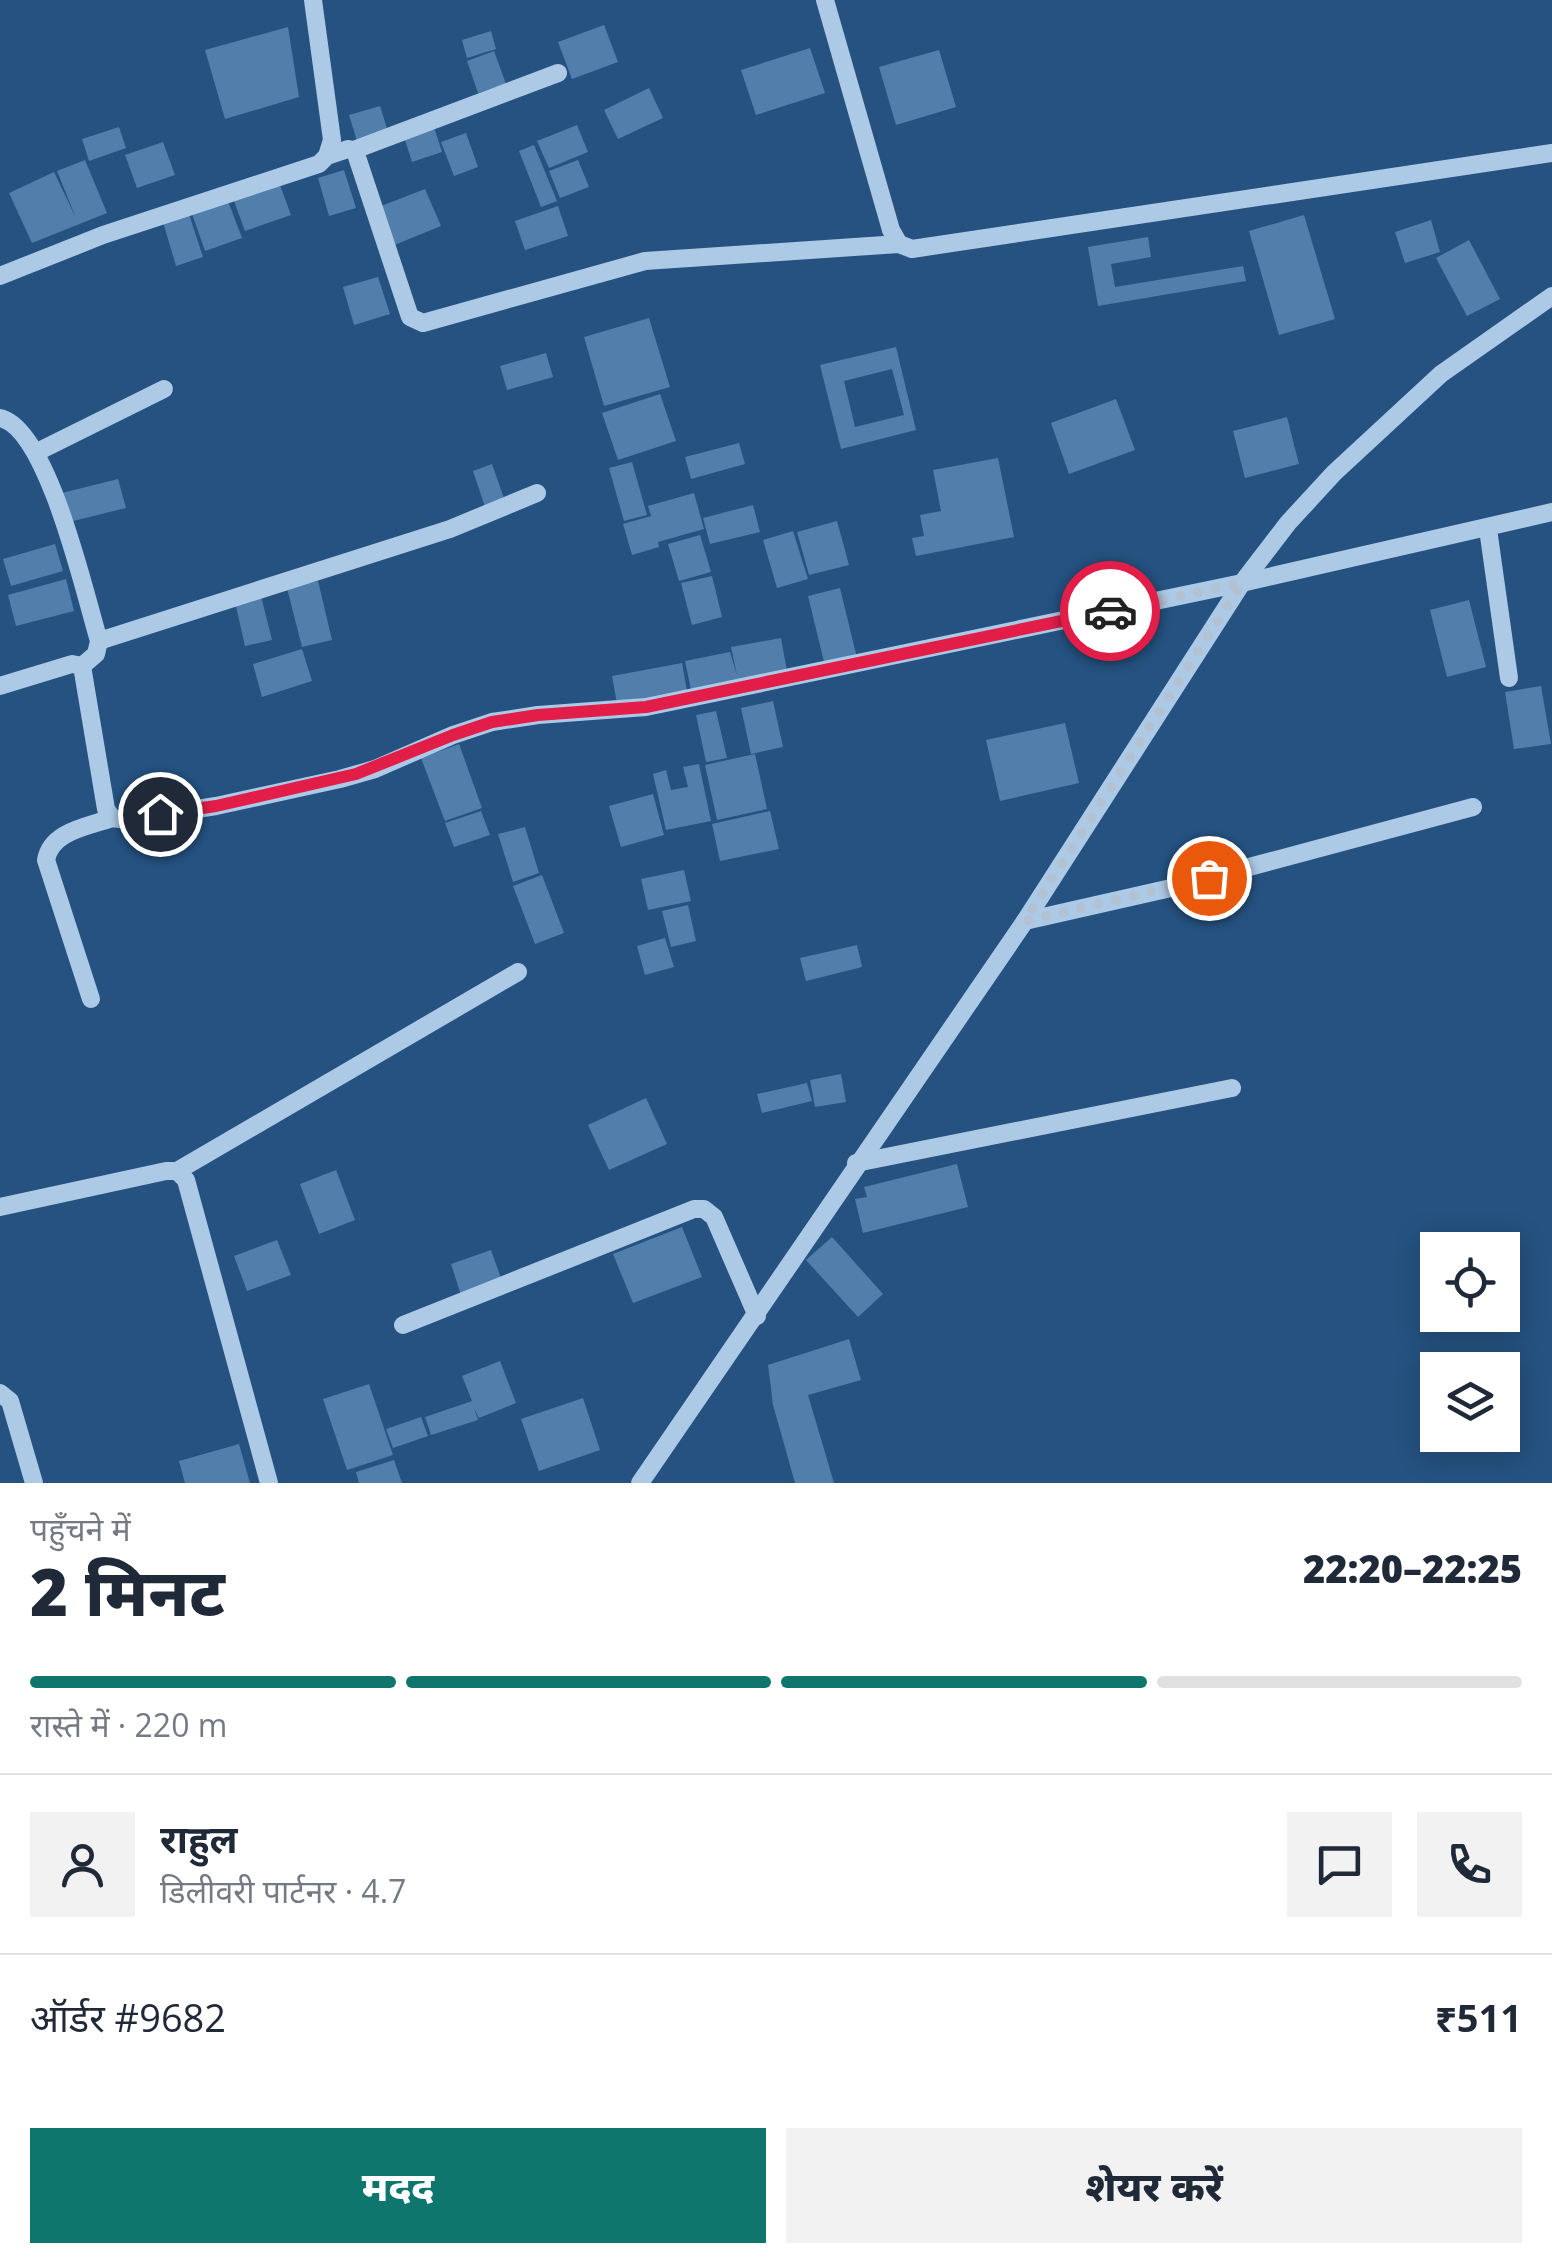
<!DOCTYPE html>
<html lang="hi">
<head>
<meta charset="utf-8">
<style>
	body { margin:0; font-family:"Open Sans","Noto Sans Devanagari",sans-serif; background:#f2f2f3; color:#1f2937; height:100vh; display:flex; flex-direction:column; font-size:38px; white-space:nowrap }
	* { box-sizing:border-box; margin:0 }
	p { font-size:32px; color:#747a83 }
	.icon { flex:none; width:55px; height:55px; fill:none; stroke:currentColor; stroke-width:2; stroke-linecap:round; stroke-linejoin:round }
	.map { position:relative; height:1483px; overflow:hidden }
	.details { display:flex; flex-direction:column; background:#fff; flex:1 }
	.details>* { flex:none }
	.controls { position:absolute; left:1420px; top:1232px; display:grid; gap:20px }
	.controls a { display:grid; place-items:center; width:100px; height:100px; border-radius:0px; background:#fff; box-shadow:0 5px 25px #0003; font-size:50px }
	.pin { position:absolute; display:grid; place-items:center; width:85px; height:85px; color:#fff; margin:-42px; border:5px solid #fff; border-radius:50%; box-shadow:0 2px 10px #0007 }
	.courier { position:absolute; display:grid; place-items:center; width:100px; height:100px; margin:-50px; border:8px solid #e11d48; border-radius:50%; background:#fff; color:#222; box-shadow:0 2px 12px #0007 }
	.overview em { font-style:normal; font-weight:800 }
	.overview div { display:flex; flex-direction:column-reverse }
	.overview { display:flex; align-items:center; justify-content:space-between; height:170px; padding:0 30px }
	h1 { font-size:65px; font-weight:800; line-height:75px }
	.bar { display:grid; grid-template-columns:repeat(4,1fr); gap:15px 10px; align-content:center; height:120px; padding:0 30px }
	.bar i { height:12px; border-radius:8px; background:#e0e1e3 }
	.bar .active { background:#0f766e }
	.bar p { grid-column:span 4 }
	.line { display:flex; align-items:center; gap:25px; padding:0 30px; border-top:2px solid #e0e1e3 }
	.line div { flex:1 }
	.round { display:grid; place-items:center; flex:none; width:105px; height:105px; border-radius:0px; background:#f2f2f3 }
	.cta { display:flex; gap:20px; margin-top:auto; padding:20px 30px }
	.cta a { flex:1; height:115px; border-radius:0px; background:#0f766e; color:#fff; font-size:40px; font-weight:800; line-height:115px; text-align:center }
	.cta a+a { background:#f2f2f3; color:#1f2937 }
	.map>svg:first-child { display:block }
</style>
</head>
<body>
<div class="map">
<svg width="1552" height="1483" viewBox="0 0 1552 1483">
	<rect width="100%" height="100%" fill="#255280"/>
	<g fill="#517eab" fill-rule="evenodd">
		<polygon points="604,25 618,62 572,79 558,42"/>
		<polygon points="288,27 299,97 225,119 205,50"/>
		<polygon points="491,31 496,49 467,58 462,40"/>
		<polygon points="810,48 825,93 756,115 741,70"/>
		<polygon points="939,50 956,107 896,125 879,67"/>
		<polygon points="494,51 506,84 478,93 467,61"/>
		<polygon points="649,88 663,118 618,139 604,110"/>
		<polygon points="380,106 389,135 358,144 349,115"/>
		<polygon points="432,121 442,152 412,162 402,131"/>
		<polygon points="577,125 588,152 549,168 537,141"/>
		<polygon points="119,127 126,148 89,161 82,139"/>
		<polygon points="466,133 478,167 454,176 441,142"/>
		<polygon points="163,142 175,175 137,188 125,155"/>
		<polygon points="534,145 557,201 541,207 519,151"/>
		<polygon points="85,160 107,213 32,243 9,193 54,172 76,218 57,171"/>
		<polygon points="578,160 589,187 560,198 549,171"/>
		<polygon points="344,170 356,208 329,216 318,178"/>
		<polygon points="280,185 291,215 245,231 234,201"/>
		<polygon points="425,189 441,226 392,246 376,208"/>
		<polygon points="228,201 242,238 205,251 192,214"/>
		<polygon points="558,206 568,236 525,250 515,221"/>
		<polygon points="189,214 203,257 176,266 163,222"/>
		<polygon points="1304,215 1335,319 1279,335 1249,231"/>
		<polygon points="1431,220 1440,252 1405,263 1395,232"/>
		<polygon points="1148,237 1151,257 1111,264 1115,287 1243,266 1246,281 1098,306 1088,247"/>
		<polygon points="1469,240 1500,299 1467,316 1436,258"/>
		<polygon points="378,277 390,314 354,325 343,287"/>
		<polygon points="649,318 670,387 604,406 584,337"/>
		<path d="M896 347 916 430 841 449 820 365ZM892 369 904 415 855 427 844 381Z"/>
		<polygon points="546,353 553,377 507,390 500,366"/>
		<polygon points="660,394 676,441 618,460 602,413"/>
		<polygon points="1116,399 1135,450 1069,474 1051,423"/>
		<polygon points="1287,417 1299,464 1245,478 1233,431"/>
		<polygon points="739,443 745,464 691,479 685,457"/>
		<polygon points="998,458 1014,537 916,556 912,538 924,536 920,515 941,511 933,470"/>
		<polygon points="632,462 647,515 624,521 609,468"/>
		<polygon points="492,464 505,501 485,507 473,471"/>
		<polygon points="118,479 126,508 65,523 58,494"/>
		<polygon points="694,493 704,529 658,542 659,547 632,555 623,524 651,516 648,506"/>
		<polygon points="753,505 760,532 710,544 703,518"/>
		<polygon points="837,521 849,565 809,575 797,532"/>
		<polygon points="793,531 808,579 777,588 763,540"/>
		<polygon points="700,535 711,572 679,581 668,544"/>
		<polygon points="55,544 63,571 11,586 3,559"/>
		<polygon points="712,576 722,617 692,625 681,583"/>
		<polygon points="66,579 74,611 16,626 8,595"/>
		<polygon points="318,581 332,640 302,647 287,588"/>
		<polygon points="840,588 858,662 826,670 808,596"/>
		<polygon points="261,596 272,640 245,646 235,602"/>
		<polygon points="1469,600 1486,667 1447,677 1430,610"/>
		<polygon points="781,638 787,671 692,695 685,661 730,652 737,675 731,647"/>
		<polygon points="302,649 312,681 262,697 253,664"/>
		<polygon points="682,663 688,696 618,709 612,676"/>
		<polygon points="1541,686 1551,744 1514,749 1505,692"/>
		<polygon points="773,701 783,747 751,754 741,708"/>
		<polygon points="716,711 727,758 706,762 696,715"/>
		<polygon points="1065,723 1079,783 1000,801 986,740"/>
		<polygon points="459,744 482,808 445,821 421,758"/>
		<polygon points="755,754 767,809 717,820 705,765"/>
		<polygon points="699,764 711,821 666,830 653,774 666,770 671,790 688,787 683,767"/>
		<polygon points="653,794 664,835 621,847 609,806"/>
		<polygon points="481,811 490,835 454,847 445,823"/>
		<polygon points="770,811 779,849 720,861 712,824"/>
		<polygon points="525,827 539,873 513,882 498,834"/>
		<polygon points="684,870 691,901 648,910 641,879"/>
		<polygon points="542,875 564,933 535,944 513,886"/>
		<polygon points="688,905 696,941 671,947 662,911"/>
		<polygon points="665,938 674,967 645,975 637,946"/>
		<polygon points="857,945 862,967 806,981 800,958"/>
		<polygon points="841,1074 846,1102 815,1107 810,1080"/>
		<polygon points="807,1083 812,1101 762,1113 757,1094"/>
		<polygon points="646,1098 667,1144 609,1170 588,1125"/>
		<polygon points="957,1164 968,1207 863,1233 855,1199 867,1197 864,1187"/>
		<polygon points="336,1170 355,1220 319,1234 300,1184"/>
		<polygon points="682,1227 702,1277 633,1303 613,1254"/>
		<polygon points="832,1237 883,1294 858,1317 806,1260"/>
		<polygon points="277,1240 291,1275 247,1291 234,1256"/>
		<polygon points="491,1250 502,1281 461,1295 451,1264"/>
		<polygon points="849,1339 861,1380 808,1395 834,1483 795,1483 773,1405 768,1365"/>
		<polygon points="500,1361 516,1403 479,1418 474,1408 478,1420 431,1435 425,1417 472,1401 462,1376"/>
		<polygon points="369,1384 393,1455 347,1470 323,1399"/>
		<polygon points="583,1398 600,1450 539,1471 521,1419"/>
		<polygon points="421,1417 428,1436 393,1448 386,1429"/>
		<polygon points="239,1444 250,1483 185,1483 179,1461"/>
		<polygon points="394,1460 402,1483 359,1483 356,1472"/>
	</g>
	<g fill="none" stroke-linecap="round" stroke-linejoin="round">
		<g stroke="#acc9e6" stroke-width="18">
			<polyline points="825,0 891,230 899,244 912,249 1552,153"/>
			<polyline points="354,150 558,73"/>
			<polyline points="327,156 348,149 355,151 410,317 423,323 645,261 899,244"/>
			<polyline points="0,276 103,235 319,164 327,156 332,140 313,0"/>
			<path d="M0 418C48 428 85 595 99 641L96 654 82 666"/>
			<polyline points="37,452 164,389"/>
			<polyline points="1488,529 1509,678"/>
			<polyline points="99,641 450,529 537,493"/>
			<polyline points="0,686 72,664 82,666 106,809 112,818 127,820 216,806 340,779 375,769 453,735 492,722 538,715 646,707 1242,583 1552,512"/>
			<polyline points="1025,921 1171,888 1473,807"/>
			<path d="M91 999 46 860C51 831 87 827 112 818"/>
			<polyline points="856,1163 1232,1088"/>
			<polyline points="177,1171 186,1180 269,1483"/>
			<polyline points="0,1207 166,1171 177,1171 518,972"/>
			<polyline points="403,1325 694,1209 704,1209 714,1217 757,1316"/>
			<polyline points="0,1393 10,1401 34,1483"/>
			<polyline points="640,1483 1025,921 1242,583 1288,523 1334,473 1441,374 1552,296"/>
		</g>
	</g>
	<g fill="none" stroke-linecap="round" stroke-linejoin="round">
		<polyline stroke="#b3c2d3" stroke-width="10" stroke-dasharray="0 18" points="1110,611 1242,583 1025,921 1209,878"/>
		<polyline stroke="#e11d48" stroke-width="12" points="160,814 216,806 356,774 453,735 492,722 538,715 646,707 1110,611"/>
	</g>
</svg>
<div class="controls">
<a><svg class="icon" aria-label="locate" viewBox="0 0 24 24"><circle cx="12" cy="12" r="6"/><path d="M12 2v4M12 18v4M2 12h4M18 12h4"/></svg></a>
<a><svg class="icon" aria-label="layers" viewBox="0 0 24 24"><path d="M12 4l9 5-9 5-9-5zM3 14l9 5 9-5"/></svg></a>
</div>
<div class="pin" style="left:1209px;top:878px;background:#ea580c"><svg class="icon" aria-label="bag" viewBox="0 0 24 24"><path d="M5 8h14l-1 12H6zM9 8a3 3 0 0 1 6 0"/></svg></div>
<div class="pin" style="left:160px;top:814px;background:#1f2937"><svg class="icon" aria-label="home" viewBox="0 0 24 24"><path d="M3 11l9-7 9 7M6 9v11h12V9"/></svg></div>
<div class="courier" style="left:1110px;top:611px"><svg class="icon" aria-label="car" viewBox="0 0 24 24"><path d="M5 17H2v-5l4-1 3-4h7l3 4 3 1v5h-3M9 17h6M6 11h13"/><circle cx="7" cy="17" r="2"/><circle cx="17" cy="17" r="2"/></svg></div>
</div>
<section class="details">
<div class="overview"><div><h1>2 मिनट</h1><p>पहुँचने में</p></div><em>22:20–22:25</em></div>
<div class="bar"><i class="active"></i><i class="active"></i><i class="active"></i><i></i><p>रास्ते में · 220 m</p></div>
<div class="line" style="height:180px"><a class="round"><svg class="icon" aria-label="person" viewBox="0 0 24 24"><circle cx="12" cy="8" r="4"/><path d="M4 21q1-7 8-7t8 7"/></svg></a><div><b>राहुल</b><p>डिलीवरी पार्टनर · 4.7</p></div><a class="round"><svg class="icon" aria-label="chat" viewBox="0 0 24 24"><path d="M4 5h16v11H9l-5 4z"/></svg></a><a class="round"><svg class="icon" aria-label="phone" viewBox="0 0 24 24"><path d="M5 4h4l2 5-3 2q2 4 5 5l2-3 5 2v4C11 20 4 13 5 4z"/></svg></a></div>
<div class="line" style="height:130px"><div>ऑर्डर #9682</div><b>₹511</b></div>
<div class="cta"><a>मदद</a><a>शेयर करें</a></div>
</section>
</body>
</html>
